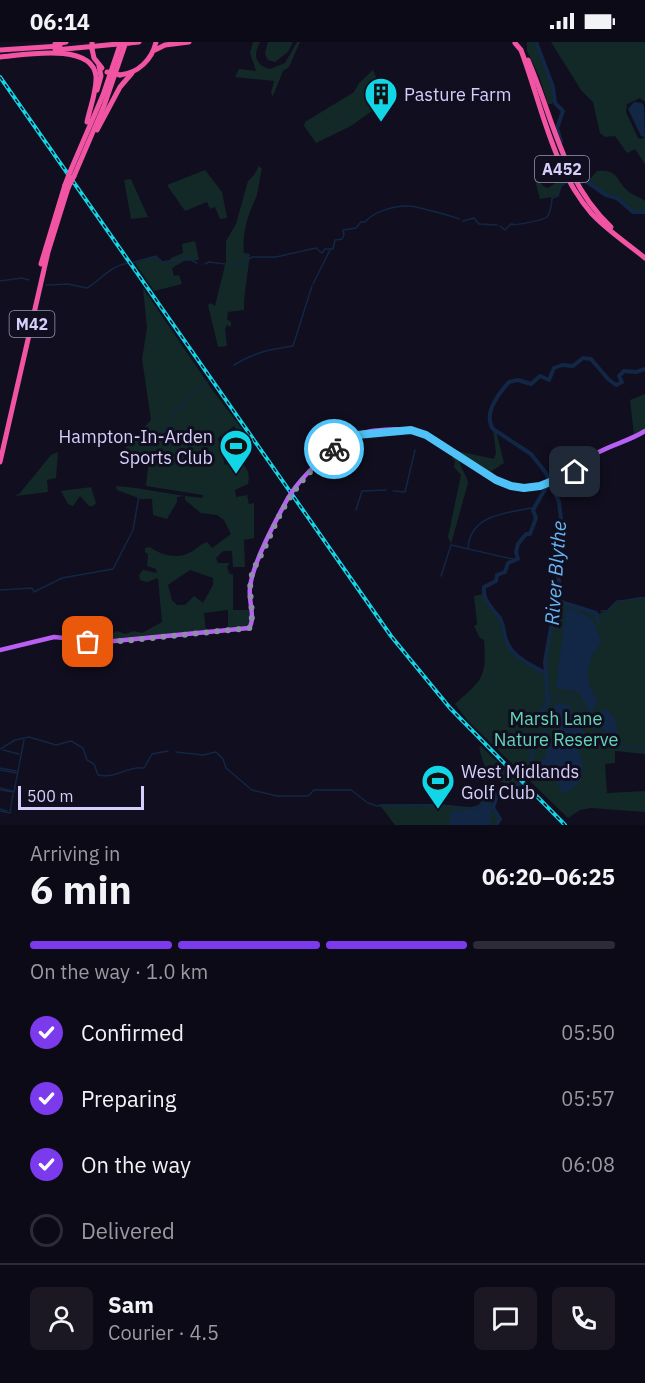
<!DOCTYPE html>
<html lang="en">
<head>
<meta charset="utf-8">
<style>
	body { margin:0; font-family:"IBM Plex Sans",sans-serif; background:#1b1824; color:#f1f3f6; height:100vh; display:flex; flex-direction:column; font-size:22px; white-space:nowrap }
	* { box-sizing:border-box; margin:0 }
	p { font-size:20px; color:#9a9aa1 }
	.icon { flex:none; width:33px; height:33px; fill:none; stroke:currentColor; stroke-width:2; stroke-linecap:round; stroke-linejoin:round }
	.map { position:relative; height:783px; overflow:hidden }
	.drawer { display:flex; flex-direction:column; background:#0d0a17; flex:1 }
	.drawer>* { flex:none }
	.scale { position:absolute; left:18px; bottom:15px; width:126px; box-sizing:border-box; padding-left:6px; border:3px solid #d4d0fb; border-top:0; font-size:16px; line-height:21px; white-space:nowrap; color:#d4d0fb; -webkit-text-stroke:4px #110e1f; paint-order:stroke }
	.pin { position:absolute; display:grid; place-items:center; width:51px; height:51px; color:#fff; margin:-26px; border-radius:12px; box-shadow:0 3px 9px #0006 }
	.courier { position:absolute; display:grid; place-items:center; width:60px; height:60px; margin:-30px; border:4px solid #4fc3f7; border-radius:50%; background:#fff; color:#222; box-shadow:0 2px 8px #0007 }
	.summary em { font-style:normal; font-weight:700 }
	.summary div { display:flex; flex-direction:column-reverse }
	.summary { display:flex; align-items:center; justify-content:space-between; height:102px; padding:0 30px }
	h1 { font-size:39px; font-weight:700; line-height:45px }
	.bar { display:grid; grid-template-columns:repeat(4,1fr); gap:9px 6px; align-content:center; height:72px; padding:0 30px }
	.bar i { height:8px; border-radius:4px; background:#2d2b36 }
	.bar .active { background:#7c3aed }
	.bar p { grid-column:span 4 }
	.line { display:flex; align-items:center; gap:15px; padding:0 30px; border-top:2px solid #2d2b36 }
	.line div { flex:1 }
	.round { display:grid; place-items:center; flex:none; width:63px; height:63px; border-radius:9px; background:#1b1824 }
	ol { padding:0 30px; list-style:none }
	li { display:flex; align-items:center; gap:18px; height:66px }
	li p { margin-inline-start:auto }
	li .icon { padding:6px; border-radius:50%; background:#7c3aed; color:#fff; stroke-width:4 }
	li:last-child { color:#9a9aa1 }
	li i { width:33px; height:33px; border:3px solid #2d2b36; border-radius:50% }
	.status { display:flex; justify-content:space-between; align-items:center; height:42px; padding:0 30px; background:#0d0a17; direction:ltr }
	.status svg { height:16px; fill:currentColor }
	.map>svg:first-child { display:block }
</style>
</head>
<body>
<div class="status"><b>06:14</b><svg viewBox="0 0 49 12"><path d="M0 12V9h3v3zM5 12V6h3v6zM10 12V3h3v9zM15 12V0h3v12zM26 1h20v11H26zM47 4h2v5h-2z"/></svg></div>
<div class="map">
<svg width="645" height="783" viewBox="0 0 645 783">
	<rect width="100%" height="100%" fill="#110e1f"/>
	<g fill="#122927" fill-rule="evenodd">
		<path d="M253 0H260C253 13 255 23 270 27L285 21 297 0H300L289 25 283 29 273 54 271 51 274 39 235 35 239 27 256 29 250 11Z"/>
		<polygon points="268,0 293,0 288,10 275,20 268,18 265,12"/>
		<path d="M527 0H536C541 13 559 51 552 62H548L539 34 527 9Z"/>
		<polygon points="551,0 645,0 645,60 640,56 627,62 626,70 638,96 641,97 645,95 645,122 635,107 627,111 615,94 605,95 600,91 593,60 581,48"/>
		<polygon points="373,28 378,40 376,66 351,84 316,101 304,84 305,80 354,50 359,41"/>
		<path d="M259 124 262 127C259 137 259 151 254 160 247 176 242 192 244 211L250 212C248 231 244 248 244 268L228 270 227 277 231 280V285L227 283 225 287 227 304 218 305 208 263 211 261 215 264 226 219V199L236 182 248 139 254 133Z"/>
		<polygon points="205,128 222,150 227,176 220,177 215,165 210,167 207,160 185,169 167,143"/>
		<path d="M574 128 590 137 597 129C619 127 615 138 628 149 632 153 640 155 645 159V170H633C617 159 602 147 583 140L582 143Z"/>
		<polygon points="564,135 567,140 561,144 558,154 540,157 535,138 537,137 543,144 548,146"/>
		<polygon points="131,137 148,175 131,177 124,138"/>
		<polygon points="195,199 199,218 184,219 172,226 174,234 179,233 182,242 154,249 135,221 156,214 162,220 170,219 171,216 183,211 182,202"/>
		<path d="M143 246 211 346 249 396 250 404 234 384 218 396 225 423C240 415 252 425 248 442L235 448 236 455 247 453 249 462 254 461V496L244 498 245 525H233L232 509H223L216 516 218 521H230L227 525 229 531 233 533V568H249V584L228 588V568L204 571 206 590 108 598 109 593 117 589 125 592 134 589 142 591 162 580 158 536 147 540 140 538 139 533 143 528 157 531 156 527 147 524 148 512 145 510V506L150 505C160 513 178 518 191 510 197 507 200 502 207 500L212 506 231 492 224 478 217 473 201 471 185 458V454L177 455V460L167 477 153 473 152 457H141L117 448 116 444C145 446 173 453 202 456L203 453 146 444 149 415 121 418V411L151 378 142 317 147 286ZM190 528 213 536V543L203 561 194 554 185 563H177L172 558 168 543Z"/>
		<polygon points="645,352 645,387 634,393 630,358"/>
		<polygon points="493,387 496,389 504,421 490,430 457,409 494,417 496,411"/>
		<polygon points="237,389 244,413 229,417 222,393"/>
		<polygon points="58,410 56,436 47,438 48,450 15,454 20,451 51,413"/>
		<path d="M455 413 459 416C459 426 467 432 468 441L451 502 448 495 461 433 454 425 455 419 452 416Z"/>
		<polygon points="91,445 96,461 93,464 89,464 80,454 73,464 68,462 61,449"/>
		<path d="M484 552 487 561 502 575 506 594 515 611 546 631V615L558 559 598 572 607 569 617 559C626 560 635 554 645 556V712L615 709V721L605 722 607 751 645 749V770L591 766 580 768 568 776 468 679 455 662C482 638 487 636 484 598L480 596 474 584 477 582 474 554Z"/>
		<path d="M481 704 519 741 517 743C490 741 486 731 479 706Z"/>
		<path d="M495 751C490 765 491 766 499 777L493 783H395L379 762H440L469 766 477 764 488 754Z"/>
	</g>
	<g fill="#122745">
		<polygon points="634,60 642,61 644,64 645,95 641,94 628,67"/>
		<path d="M571 566 591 576 601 598C599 606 592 611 590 619 584 635 591 647 598 660L591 672 578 650 559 647 556 644 566 567Z"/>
		<path d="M559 660 571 665V672L577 676 584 691 575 703C586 721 587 744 563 751L553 736 540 725 542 717 546 714V705L553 699V696L559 688C552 684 553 672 554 664Z"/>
		<polygon points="603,667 608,668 615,677 618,691 616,693 619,699 610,695 596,680"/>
		<polygon points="486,759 491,762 490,783 450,783 450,770 477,767"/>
	</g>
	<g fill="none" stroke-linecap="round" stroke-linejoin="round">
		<g stroke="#122745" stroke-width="1.5">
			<polyline points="463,179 474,176 479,182 497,183"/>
			<path d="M500 184 505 188 511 182C516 184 543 178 547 175 550 171 552 162 552 156L558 154 561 144 567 140"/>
			<polyline points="131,221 156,214 162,220 187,216 197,221"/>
			<polyline points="205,222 209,220 225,222"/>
			<path d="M232 224 253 215H276L316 206 322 211 325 207H333L335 198 342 197 344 193 343 188 356 186 361 180H365C373 170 395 163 409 164 416 164 455 175 459 177"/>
			<polyline points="0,239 22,236 29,238"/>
			<polyline points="313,242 330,208"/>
			<path d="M46 243 68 242 87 246C102 237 110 224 128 221"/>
			<path d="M234 323C255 310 268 308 293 304L312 244"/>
			<polyline points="189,354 208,340"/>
			<polyline points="173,376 173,367 181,367 188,355"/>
			<polyline points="159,396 173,378"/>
			<polyline points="393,449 405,450 415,408"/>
			<polyline points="356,468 362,449 386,448"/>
			<path d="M468 506C470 473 506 471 531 466L533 468"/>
			<polyline points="441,534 451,503 517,518"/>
			<polyline points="0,548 32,546 34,550 62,536 113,527 133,488 140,448"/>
			<path d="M601 569H607L617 559C626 560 635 554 645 556"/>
			<polyline points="547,655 574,656 587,680 610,703 645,707"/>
			<path d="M0 707 15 698 29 695 56 703 71 699 83 706 87 718 94 722 98 733C116 737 127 724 144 726L152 712 168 709"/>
			<polyline points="3,708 19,712"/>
			<polyline points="176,710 203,713 216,710 223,717 226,726 252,748 277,754 308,754 314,748 351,748 368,761 377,764 440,763 470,766 479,764 486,754 499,750"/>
			<polyline points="0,726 16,729"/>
			<polyline points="0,728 17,731"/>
			<polyline points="0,746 12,749"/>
			<polyline points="0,748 14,750 24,698"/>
			<polyline points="0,767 7,769"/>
			<polyline points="0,769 10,771 13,752"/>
			<polyline points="443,781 443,783"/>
		</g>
		<g stroke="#122745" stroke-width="4">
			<polyline points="536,0 553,45 555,61 563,69 557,86 561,99"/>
			<polyline points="568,117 583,137 606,153 617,156 633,170 645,170"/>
			<polyline points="558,559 596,571 598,579"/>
			<path d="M545 631C533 624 515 616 508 603 503 594 505 585 500 577 494 567 482 559 484 545L496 539 497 533 505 530 508 521 518 517 516 510 518 502 526 492H530L536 476 533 468 548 442"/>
			<path d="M496 783 500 777 493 766 498 750 505 744H518C522 739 528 733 530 727 534 716 529 705 538 693H545V679L539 673 548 660 545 620 559 540 557 518 562 486 559 460 546 431 531 412 493 387C483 372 499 351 509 340L518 338 531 342 540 334 549 338 554 326 562 323 573 324 583 316 591 317 608 337 616 343 622 340 619 334 624 329 636 330 645 327"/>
		</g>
		<g stroke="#b860f3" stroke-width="4.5">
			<path d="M292 450C301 436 333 404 348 396 364 387 406 384 423 392 454 406 489 445 523 446 539 446 560 439 575 430 584 424 590 416 599 410 614 402 631 398 645 389"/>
			<path d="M0 608 54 595 104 600 249 586C256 576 248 558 250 546 252 522 276 478 288 456"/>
		</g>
		<g stroke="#f254a4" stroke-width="5">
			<polyline points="129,1 139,0"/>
			<path d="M515 1 521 8C542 64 552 126 592 172 608 189 627 201 645 216"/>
			<polyline points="55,2 66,0"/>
			<polyline points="92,7 94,16 102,26"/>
			<polyline points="0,8 60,4"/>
			<polyline points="55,8 118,2"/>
			<polyline points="155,8 165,3 189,0"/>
			<path d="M0 15C24 13 92 0 96 34 97 49 90 65 87 80"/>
			<path d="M528 18C553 75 563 141 611 185"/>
			<path d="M120 33C138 31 152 18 156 0"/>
			<polyline points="97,48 101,34 99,24"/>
			<polyline points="97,88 120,45 132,31"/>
			<polyline points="70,130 103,53 121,0"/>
			<polyline points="74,134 104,64 126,0"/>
			<polyline points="41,222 65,143"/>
			<polyline points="0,420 48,210 68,146"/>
		</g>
		<g stroke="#12d6e6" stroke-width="4">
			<polyline id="rail" points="0,35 391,594 450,666 565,783"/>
		</g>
		<use href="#rail" stroke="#110e1f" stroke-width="1.5" stroke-dasharray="4.5" stroke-linecap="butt"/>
		<polyline stroke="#b860f3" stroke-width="4.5" points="288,456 292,450"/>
		<g stroke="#f254a4" stroke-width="5">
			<polyline points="118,2 129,1"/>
			<polyline points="92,7 92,0"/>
			<polyline points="107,30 120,33"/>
			<polyline points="65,143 70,130"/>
			<polyline points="68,146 74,134"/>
		</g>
	</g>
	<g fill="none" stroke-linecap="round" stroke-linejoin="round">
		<path stroke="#908cae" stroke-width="6" stroke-dasharray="0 10.8" d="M88 600 123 599 250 586C255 573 248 552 251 536 254 524 261 514 266 503 285 458 298 439 334 407"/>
		<polyline stroke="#4fc3f7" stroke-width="8" points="334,407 347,397 357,393 411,388 426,393 496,438 511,444 524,446 540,444 575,430"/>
	</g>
	<defs>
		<g id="building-pin" transform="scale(1.725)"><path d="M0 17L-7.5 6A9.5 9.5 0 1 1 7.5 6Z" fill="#12d6e6" stroke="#110e1f"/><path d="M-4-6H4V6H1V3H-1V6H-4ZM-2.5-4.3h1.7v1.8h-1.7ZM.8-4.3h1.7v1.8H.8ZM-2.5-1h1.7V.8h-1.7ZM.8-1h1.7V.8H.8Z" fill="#111"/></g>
		<g id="stadium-pin" transform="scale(1.725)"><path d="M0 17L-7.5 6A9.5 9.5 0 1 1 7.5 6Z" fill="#12d6e6" stroke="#110e1f"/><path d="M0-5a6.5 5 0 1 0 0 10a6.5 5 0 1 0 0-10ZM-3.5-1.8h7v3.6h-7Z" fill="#111"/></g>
	</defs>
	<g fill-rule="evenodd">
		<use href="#building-pin" x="381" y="52"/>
		<use href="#stadium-pin" x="236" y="404"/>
		<use href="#stadium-pin" x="438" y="739"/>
	</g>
	<g text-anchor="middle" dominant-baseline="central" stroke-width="6" stroke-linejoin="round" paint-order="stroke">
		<g fill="#110e1f" stroke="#9a96b9" stroke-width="1.5">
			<rect x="535" y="114" width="54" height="26" rx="4.5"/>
			<rect x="9.5" y="269" width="45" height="26" rx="4.5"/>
		</g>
		<g font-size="16" font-weight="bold" fill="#d4d0fb">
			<text x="562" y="127">A452</text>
			<text x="32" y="282">M42</text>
		</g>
		<g font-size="18" fill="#d4d0fb" stroke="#110e1f" text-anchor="start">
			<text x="404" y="52">Pasture Farm</text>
			<text x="213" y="394" text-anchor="end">Hampton-In-Arden<tspan x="213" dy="21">Sports Club</tspan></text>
			<text x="461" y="729">West Midlands<tspan x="461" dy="21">Golf Club</tspan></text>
		</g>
		<g font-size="18" fill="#62d5b6" stroke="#110e1f">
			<text x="556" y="676">Marsh Lane<tspan x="556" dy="21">Nature Reserve</tspan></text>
		</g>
		<g font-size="20" font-style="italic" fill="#66b5f3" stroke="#110e1f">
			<text transform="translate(555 531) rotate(-86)">River Blythe</text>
		</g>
	</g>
</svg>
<div class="scale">500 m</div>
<div class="pin" style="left:88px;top:600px;background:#ea580c"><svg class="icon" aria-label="bag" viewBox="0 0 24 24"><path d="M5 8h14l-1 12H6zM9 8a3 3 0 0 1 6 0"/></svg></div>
<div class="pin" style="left:575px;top:430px;background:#1f2937"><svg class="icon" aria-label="home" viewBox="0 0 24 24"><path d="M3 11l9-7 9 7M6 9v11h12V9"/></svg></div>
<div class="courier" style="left:334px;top:407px"><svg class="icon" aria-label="bike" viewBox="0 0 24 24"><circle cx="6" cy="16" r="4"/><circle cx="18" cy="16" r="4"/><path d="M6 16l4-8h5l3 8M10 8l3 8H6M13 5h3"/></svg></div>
</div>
<section class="drawer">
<div class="summary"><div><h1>6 min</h1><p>Arriving in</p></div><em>06:20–06:25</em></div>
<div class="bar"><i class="active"></i><i class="active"></i><i class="active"></i><i></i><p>On the way · 1.0 km</p></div>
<ol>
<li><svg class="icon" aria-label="check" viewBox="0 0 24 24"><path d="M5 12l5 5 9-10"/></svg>Confirmed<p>05:50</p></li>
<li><svg class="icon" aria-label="check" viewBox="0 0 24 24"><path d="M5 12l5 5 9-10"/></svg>Preparing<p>05:57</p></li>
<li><svg class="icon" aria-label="check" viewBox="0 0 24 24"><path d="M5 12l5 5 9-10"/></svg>On the way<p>06:08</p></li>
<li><i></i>Delivered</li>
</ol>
<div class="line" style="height:108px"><a class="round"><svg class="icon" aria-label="person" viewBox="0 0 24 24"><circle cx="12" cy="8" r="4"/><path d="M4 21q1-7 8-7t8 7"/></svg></a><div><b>Sam</b><p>Courier · 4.5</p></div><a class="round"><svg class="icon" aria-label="chat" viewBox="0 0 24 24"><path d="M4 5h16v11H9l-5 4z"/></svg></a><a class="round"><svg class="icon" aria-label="phone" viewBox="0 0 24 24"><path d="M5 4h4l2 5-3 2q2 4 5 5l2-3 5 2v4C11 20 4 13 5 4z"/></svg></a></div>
</section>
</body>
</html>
